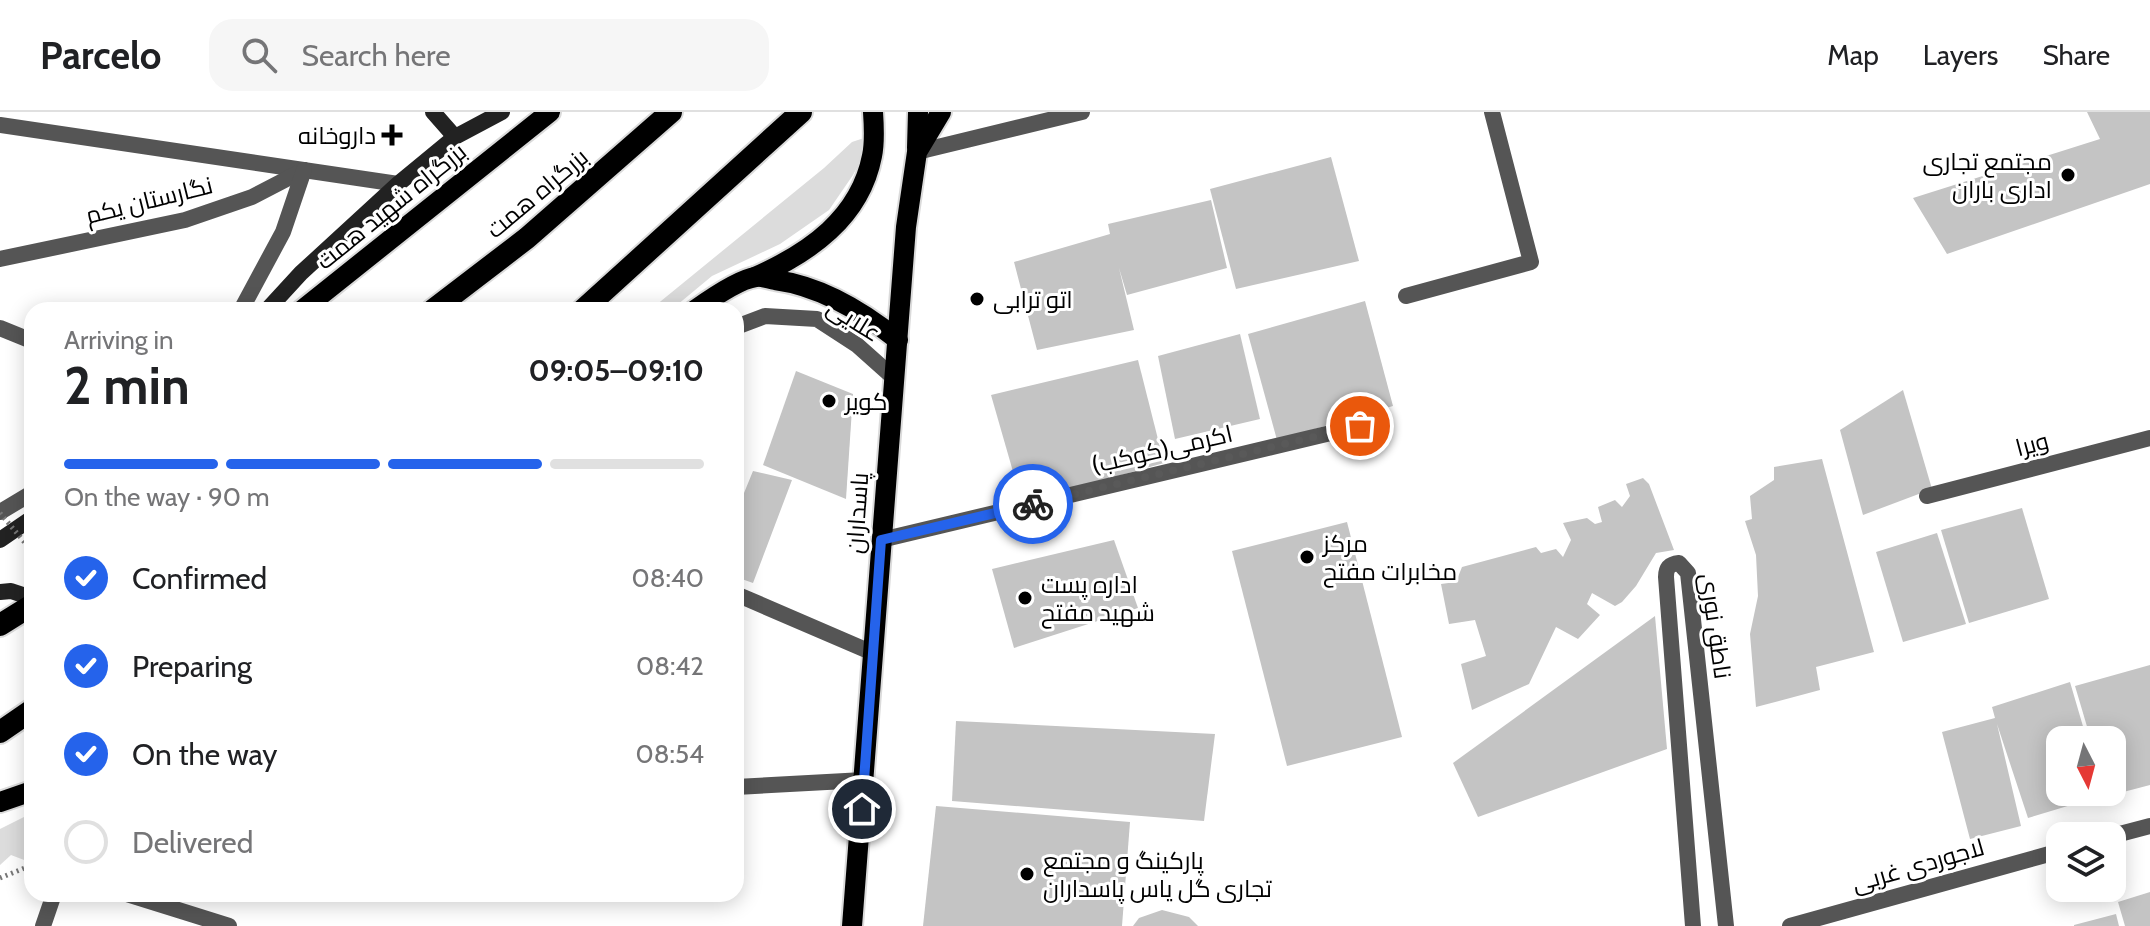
<!DOCTYPE html>
<html lang="en">
<head>
<meta charset="utf-8">
<style>
	body { margin:0; font-family:Cabin,Cairo,sans-serif; background:#f6f6f6; color:#202124; height:100vh; display:flex; flex-direction:column; font-size:30px; white-space:nowrap }
	* { box-sizing:border-box; margin:0 }
	p { font-size:26px; color:#757577 }
	.icon { flex:none; width:44px; height:44px; fill:none; stroke:currentColor; stroke-width:2; stroke-linecap:round; stroke-linejoin:round }
	.map { position:relative; flex:1; overflow:hidden }
	.drawer { position:absolute; left:24px; top:190px; width:720px; height:600px; display:flex; flex-direction:column; background:#fff; border-radius:24px; box-shadow:0 4px 20px #0003 }
	.drawer>* { flex:none }
	.needle { width:52px; rotate:174deg }
	.controls { position:absolute; left:2046px; top:614px; display:grid; gap:16px }
	.controls a { display:grid; place-items:center; width:80px; height:80px; border-radius:16px; background:#fff; box-shadow:0 4px 20px #0003; font-size:40px }
	.pin { position:absolute; display:grid; place-items:center; width:68px; height:68px; color:#fff; margin:-34px; border:4px solid #fff; border-radius:50%; box-shadow:0 2px 8px #0007 }
	.courier { position:absolute; display:grid; place-items:center; width:80px; height:80px; margin:-40px; border:6px solid #2563eb; border-radius:50%; background:#fff; color:#222; box-shadow:0 2px 10px #0007 }
	.headline em { font-style:normal; font-weight:700 }
	.headline div { display:flex; flex-direction:column-reverse }
	.headline { display:flex; align-items:center; justify-content:space-between; height:136px; padding:0 40px }
	h1 { font-size:52px; font-weight:700; line-height:60px }
	.bar { display:grid; grid-template-columns:repeat(4,1fr); gap:12px 8px; align-content:center; height:96px; padding:0 40px }
	.bar i { height:10px; border-radius:6px; background:#e0e0e0 }
	.bar .on { background:#2563eb }
	.bar p { grid-column:span 4 }
	ol { padding:0 40px; list-style:none }
	li { display:flex; align-items:center; gap:24px; height:88px }
	li p { margin-inline-start:auto }
	li .icon { padding:8px; border-radius:50%; background:#2563eb; color:#fff; stroke-width:4 }
	li:last-child { color:#757577 }
	li i { width:44px; height:44px; border:4px solid #e0e0e0; border-radius:50% }
	header { display:flex; align-items:center; gap:48px; box-sizing:border-box; height:112px; padding:0 40px; background:#fff; border-bottom:2px solid #e0e0e0 }
	header strong { font-size:38px }
	nav { display:flex; gap:44px; margin-inline-start:auto; font-size:28px }
	.search { width:560px; height:72px; background:#f6f6f6; display:flex; align-items:center; gap:20px; box-sizing:border-box; padding:0 28px; border-radius:24px; color:#757577; font-size:30px }
	.map>svg:first-child { display:block }
</style>
</head>
<body>
<header>
<strong>Parcelo</strong>
<div class="search"><svg class="icon" aria-label="search" viewBox="0 0 24 24"><circle cx="10" cy="10" r="6"/><path d="M15 15l6 6"/></svg>Search here</div>
<nav><a>Map</a><a>Layers</a><a>Share</a></nav>
</header>
<div class="map">
<svg width="2150" height="814" viewBox="0 0 2150 814">
	<rect width="100%" height="100%" fill="#fff"/>
	<g fill="#dcdcdc">
		<polygon points="864,26 868,35 853,63 829,98 780,132 712,164 671,198 650,198 824,56 852,30"/>
		<polygon points="32,701 32,751 11,743 0,753 0,717"/>
	</g>
	<g fill="#c4c4c4">
		<polygon points="2087,0 2150,0 2150,72 1947,142 1913,86 2100,27"/>
		<polygon points="1331,45 1359,149 1236,177 1210,77"/>
		<polygon points="1211,88 1227,156 1127,183 1119,156 1134,218 1037,238 1014,150 1110,122 1108,112"/>
		<polygon points="1365,189 1393,294 1277,328 1248,222"/>
		<polygon points="1240,222 1260,307 1175,327 1158,244"/>
		<polygon points="1138,248 1164,351 1022,391 991,283"/>
		<polygon points="796,259 853,282 846,387 763,353"/>
		<polygon points="1903,278 1932,377 1863,403 1840,318"/>
		<polygon points="1822,347 1874,540 1816,555 1820,578 1756,595 1750,522 1758,484 1756,443 1745,409 1752,407 1750,384 1774,368 1774,355"/>
		<polygon points="753,359 792,368 753,471 736,465 736,377 744,381"/>
		<polygon points="1643,366 1649,372 1674,438 1656,441 1636,474 1622,490 1615,494 1592,481 1587,492 1600,503 1578,527 1556,515 1529,572 1472,598 1461,552 1486,544 1475,508 1449,512 1441,472 1456,470 1462,455 1536,435 1541,441 1556,437 1563,445 1571,428 1563,411 1587,406 1595,412 1602,410 1598,395 1615,388 1622,395 1630,384 1626,372"/>
		<polygon points="2022,396 2049,487 1969,511 1941,418"/>
		<polygon points="1347,410 1402,625 1287,654 1232,439"/>
		<polygon points="1937,421 1966,512 1903,530 1876,440"/>
		<polygon points="1114,428 1138,496 1014,536 992,457"/>
		<polygon points="1655,504 1667,637 1478,705 1453,651"/>
		<polygon points="2150,553 2150,673 2108,684 2107,680 2112,680 2112,628 2091,628 2075,574"/>
		<polygon points="2070,570 2087,628 2060,628 2060,680 2103,680 2104,683 2028,706 1997,612 2021,714 1970,727 1942,620 1995,606 1992,595"/>
		<polygon points="956,609 1215,622 1204,709 952,689"/>
		<polygon points="936,694 1130,710 1122,814 923,814"/>
		<polygon points="2150,780 2150,814 2125,814 2118,790"/>
		<polygon points="1162,798 1189,805 1198,814 1133,814 1139,806"/>
		<polygon points="2116,802 2119,814 2074,814 2074,813"/>
	</g>
	<g fill="none" stroke-linecap="round" stroke-linejoin="round">
		<g stroke="#dbdbdb" stroke-width="24">
			<g id="primary">
				<polyline points="917,36 918,0"/>
				<path d="M755 165C809 141 860 106 872 44 875 30 874 14 873 0"/>
				<polyline points="302,198 550,0"/>
				<path d="M695 198C709 188 739 167 756 165 761 164 769 167 775 168 820 174 862 199 898 228"/>
				<polyline points="0,690 32,679"/>
				<polyline points="852,814 906,115 917,40 941,0"/>
			</g>
		</g>
		<g stroke="#dbdbdb" stroke-width="26">
			<g id="trunk">
				<polyline points="433,198 527,126 671,0"/>
				<polyline points="583,198 801,0"/>
				<polyline points="0,513 32,493"/>
				<polyline points="0,620 32,598"/>
			</g>
		</g>
		<polyline stroke="#777" stroke-width="5" stroke-dasharray="2 4" stroke-linecap="butt" points="0,766 32,753"/>
		<g stroke="#555" stroke-width="16">
			<polyline points="0,13 398,72"/>
			<polyline points="917,40 1082,0"/>
			<polyline points="0,147 185,108 252,85 304,58"/>
			<polyline points="1406,184 1531,150 1492,0"/>
			<polyline points="241,198 283,120 304,58"/>
			<polyline points="736,215 765,204 817,207 857,233 894,266"/>
			<polyline points="0,216 32,229"/>
			<polyline points="1927,384 2150,326"/>
			<polyline points="0,400 32,381"/>
			<polyline points="881,428 1360,314"/>
			<polyline points="736,482 873,541"/>
			<polyline points="736,675 864,668"/>
			<polyline points="2112,724 2150,714"/>
			<polyline points="127,782 229,814"/>
			<polyline points="43,814 54,782"/>
			<path d="M1693 814 1666 465C1666 456 1669 452 1679 451L1688 461 1726 814"/>
			<polyline points="1790,814 2060,739"/>
		</g>
		<g stroke="#222" stroke-width="16">
			<polyline points="433,0 455,25"/>
			<polyline points="267,198 301,161 398,72 455,25 502,0"/>
			<polyline points="0,428 32,406"/>
			<polyline points="0,480 11,479 32,486"/>
		</g>
		<use href="#primary" stroke="#000" stroke-width="20"/>
		<use href="#trunk" stroke="#000" stroke-width="22"/>
		<polyline stroke="#777" stroke-width="5" stroke-dasharray="2 4" stroke-linecap="butt" points="0,401 32,439"/>
	</g>
	<g fill="none" stroke-linecap="round" stroke-linejoin="round">
		<polyline stroke="#595959" stroke-width="8" stroke-dasharray="0 14.4" points="1033,392 1360,314"/>
		<polyline stroke="#2563eb" stroke-width="10" points="862,697 881,428 1033,392"/>
	</g>
	<g fill="#000" stroke="#fff" stroke-width="3">
		<path d="M388 11h8v8h8v8h-8v8h-8v-8h-8v-8h8z"/>
		<circle cx="2068" cy="63" r="8"/>
		<circle cx="977" cy="187" r="8"/>
		<circle cx="829" cy="289" r="8"/>
		<circle cx="1307" cy="445" r="8"/>
		<circle cx="1025" cy="486" r="8"/>
		<circle cx="1027" cy="762" r="8"/>
	</g>
	<g text-anchor="middle" dominant-baseline="central" stroke-width="6" stroke-linejoin="round" paint-order="stroke">
		<g font-size="24" fill="#000" stroke="#fff" text-anchor="start">
			<text x="376" y="23" text-anchor="end">داروخانه</text>
			<text x="2052" y="49" text-anchor="end">مجتمع تجاری<tspan x="2052" dy="28">اداری باران</tspan></text>
			<text x="993" y="187">اتو ترابی</text>
			<text x="845" y="289">کویر</text>
			<text x="1323" y="431">مرکز<tspan x="1323" dy="28">مخابرات مفتح</tspan></text>
			<text x="1041" y="472">اداره پست<tspan x="1041" dy="28">شهید مفتح</tspan></text>
			<text x="1043" y="748">پارکینگ و مجتمع<tspan x="1043" dy="28">تجاری گل یاس پاسداران</tspan></text>
		</g>
		<g font-size="24" fill="#000" stroke="#fff">
			<text transform="translate(537 81) rotate(-40)">بزرگراه همت</text>
			<text transform="translate(149 88) rotate(-14)">نگارستان یکم</text>
			<text transform="translate(391 94) rotate(-39)">بزرگراه شهید همت</text>
			<text transform="translate(854 208) rotate(32)">علایی</text>
			<text transform="translate(2032 332) rotate(-15)">ویرا</text>
			<text transform="translate(1162 337) rotate(-13)">اکرمی(کوکب)</text>
			<text transform="translate(857 401) rotate(-86)">پاسداران</text>
			<text transform="translate(1716 514) rotate(82)">ناطق نوری</text>
			<text transform="translate(1918 753) rotate(-16)">لاجوردی غربی</text>
		</g>
	</g>
</svg>
<div class="controls">
<a><svg class="needle" viewBox="-14 -14 28 28"><path d="M0-13l5 13h-10z" fill="#e53935"/><path d="M0 13l5-13h-10z" fill="#757577"/></svg></a>
<a><svg class="icon" aria-label="layers" viewBox="0 0 24 24"><path d="M12 4l9 5-9 5-9-5zM3 14l9 5 9-5"/></svg></a>
</div>
<div class="pin" style="left:1360px;top:314px;background:#ea580c"><svg class="icon" aria-label="bag" viewBox="0 0 24 24"><path d="M5 8h14l-1 12H6zM9 8a3 3 0 0 1 6 0"/></svg></div>
<div class="pin" style="left:862px;top:697px;background:#1f2937"><svg class="icon" aria-label="home" viewBox="0 0 24 24"><path d="M3 11l9-7 9 7M6 9v11h12V9"/></svg></div>
<div class="courier" style="left:1033px;top:392px"><svg class="icon" aria-label="bike" viewBox="0 0 24 24"><circle cx="6" cy="16" r="4"/><circle cx="18" cy="16" r="4"/><path d="M6 16l4-8h5l3 8M10 8l3 8H6M13 5h3"/></svg></div>
<section class="drawer">
<div class="headline"><div><h1>2 min</h1><p>Arriving in</p></div><em>09:05–09:10</em></div>
<div class="bar"><i class="on"></i><i class="on"></i><i class="on"></i><i></i><p>On the way · 90 m</p></div>
<ol>
<li><svg class="icon" aria-label="check" viewBox="0 0 24 24"><path d="M5 12l5 5 9-10"/></svg>Confirmed<p>08:40</p></li>
<li><svg class="icon" aria-label="check" viewBox="0 0 24 24"><path d="M5 12l5 5 9-10"/></svg>Preparing<p>08:42</p></li>
<li><svg class="icon" aria-label="check" viewBox="0 0 24 24"><path d="M5 12l5 5 9-10"/></svg>On the way<p>08:54</p></li>
<li><i></i>Delivered</li>
</ol>
</section>
</div>
</body>
</html>
